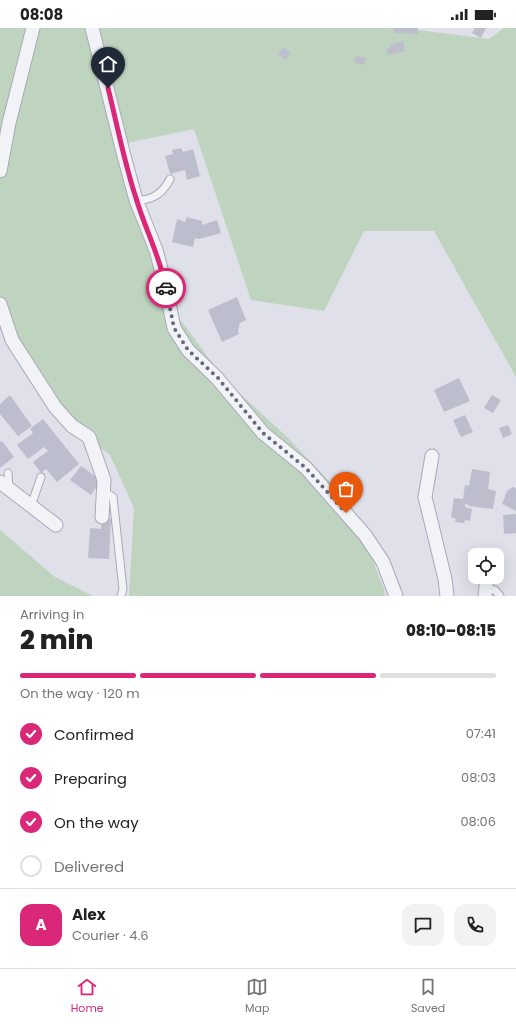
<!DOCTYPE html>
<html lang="en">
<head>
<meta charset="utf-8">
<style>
	body { margin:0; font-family:Poppins,sans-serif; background:#f2f2f2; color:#222; height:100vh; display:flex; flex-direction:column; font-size:15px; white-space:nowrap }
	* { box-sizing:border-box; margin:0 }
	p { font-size:13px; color:#767676 }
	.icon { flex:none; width:22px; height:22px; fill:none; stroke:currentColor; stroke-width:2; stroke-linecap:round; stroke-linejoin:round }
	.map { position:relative; height:568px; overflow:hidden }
	.details { display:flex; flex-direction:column; background:#fff; flex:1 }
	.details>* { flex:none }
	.buttons { position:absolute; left:468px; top:520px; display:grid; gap:8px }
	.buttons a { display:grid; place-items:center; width:36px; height:36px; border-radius:8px; background:#fff; box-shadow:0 4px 16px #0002; font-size:20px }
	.pin { position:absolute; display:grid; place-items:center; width:34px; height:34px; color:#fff; margin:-41px -17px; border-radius:50% 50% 50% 0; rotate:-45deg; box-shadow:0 0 4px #0007 }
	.pin .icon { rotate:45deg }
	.courier { position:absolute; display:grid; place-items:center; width:40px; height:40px; margin:-20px; border:3px solid #db2777; border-radius:50%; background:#fff; color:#222; box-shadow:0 1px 5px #0007 }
	.head em { font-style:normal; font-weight:800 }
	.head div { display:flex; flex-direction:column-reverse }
	.head { display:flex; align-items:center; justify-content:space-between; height:68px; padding:0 20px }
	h1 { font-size:26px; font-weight:800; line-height:30px }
	.bar { display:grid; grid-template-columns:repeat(4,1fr); gap:6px 4px; align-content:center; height:48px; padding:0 20px }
	.bar i { height:5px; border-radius:3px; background:#e0e0e0 }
	.bar .selected { background:#db2777 }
	.bar p { grid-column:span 4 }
	.line { display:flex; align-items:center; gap:10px; padding:0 20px; border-top:1px solid #e0e0e0 }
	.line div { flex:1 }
	.round { display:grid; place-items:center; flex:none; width:42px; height:42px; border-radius:12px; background:#f2f2f2 }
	ol { padding:0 20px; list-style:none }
	li { display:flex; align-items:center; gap:12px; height:44px }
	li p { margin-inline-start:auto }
	li .icon { padding:4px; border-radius:50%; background:#db2777; color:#fff; stroke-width:4 }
	li:last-child { color:#767676 }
	li i { width:22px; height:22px; border:2px solid #e0e0e0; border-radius:50% }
	.status { display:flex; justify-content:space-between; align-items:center; height:28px; padding:0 20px; background:#fff; direction:ltr }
	.status svg { height:11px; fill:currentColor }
	.tab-bar { display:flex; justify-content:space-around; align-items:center; height:56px; border-top:1px solid #e0e0e0; background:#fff; font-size:11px; color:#767676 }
	.tab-bar a { display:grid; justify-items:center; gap:2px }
	.tab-bar .selected { color:#db2777 }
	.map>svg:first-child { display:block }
</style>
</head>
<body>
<div class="status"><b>08:08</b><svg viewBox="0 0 49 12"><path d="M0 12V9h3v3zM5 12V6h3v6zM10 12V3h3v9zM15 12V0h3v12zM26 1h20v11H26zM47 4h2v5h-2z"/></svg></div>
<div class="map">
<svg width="516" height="568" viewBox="0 0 516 568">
	<rect width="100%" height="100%" fill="#dfe0ea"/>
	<g fill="#bfd4bf">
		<polygon points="0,0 402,0 489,11 504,0 516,0 516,349 434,203 364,203 324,283 251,272 194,101 122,116 177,287 224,351 287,409 350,475 384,561 385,568 129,568 134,480 110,427 55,385 0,281"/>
		<polygon points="0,502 55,549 93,568 0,568"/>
	</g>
	<g fill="#bcbecd">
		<polygon points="394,0 418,0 418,6 394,5"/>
		<polygon points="475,0 486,0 481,10 472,5"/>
		<polygon points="403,13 405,23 388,27 386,21 390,20 389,17"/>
		<polygon points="284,19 291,25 285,32 278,26"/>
		<polygon points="356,28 366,30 364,37 354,35"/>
		<polygon points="181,120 183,124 193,121 200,148 187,152 185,142 170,146 165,128 173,126 172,122"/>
		<polygon points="187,189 202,193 202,197 217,192 221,205 199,211 195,210 193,219 172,214 177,191 185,194"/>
		<polygon points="237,269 246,292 240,295 238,303 239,306 222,314 208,282"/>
		<polygon points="459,350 470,373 444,384 434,362"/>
		<polygon points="10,367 32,398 18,408 0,386 0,376"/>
		<polygon points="492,367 501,372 493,385 484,380"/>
		<polygon points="465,387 473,404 461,409 453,392"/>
		<polygon points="43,391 79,436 57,454 46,441 41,445 33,434 48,423 44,419 28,431 17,417 33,405 30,401"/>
		<polygon points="508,397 512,406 503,410 499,400"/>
		<polygon points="2,413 14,429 0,440 0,414"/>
		<polygon points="81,438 101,452 91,467 70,452"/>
		<polygon points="472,441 490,444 488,461 496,463 493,481 469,478 469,477 465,476 465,479 472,481 470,493 465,492 464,495 455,494 456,491 451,489 454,470 463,471 465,457 469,458"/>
		<polygon points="513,459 516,461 516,483 502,476 507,463"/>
		<polygon points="516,486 516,505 504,506 503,487"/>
		<polygon points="102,490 111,491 109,531 88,530 90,500 101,501"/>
	</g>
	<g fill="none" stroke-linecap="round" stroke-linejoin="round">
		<g stroke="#a8a9b8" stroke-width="9">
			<g id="lane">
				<path d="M136 172C152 173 163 165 170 151"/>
				<polyline points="8,445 9,461"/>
				<polyline points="102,462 113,469 123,561 121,568"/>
				<polyline points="31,478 41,449"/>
				<polyline points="486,561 495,562 500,568"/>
			</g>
		</g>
		<g stroke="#a8a9b8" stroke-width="15">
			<g id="street">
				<polyline points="92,0 124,128 136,172 156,222 165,256 174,300 188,322 217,350 263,405 306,440 365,507 383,534 396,568"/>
				<polyline points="0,143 9,95 33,0"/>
				<polyline points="0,276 12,312 55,379 72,398 89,409 104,452 102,489"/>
				<polyline points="432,428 425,469 445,551 447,568"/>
				<polyline points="0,454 56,497"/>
				<polyline points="485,568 487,549"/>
			</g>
		</g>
		<use href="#lane" stroke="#f2f3f7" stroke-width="7"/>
		<use href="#street" stroke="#f2f3f7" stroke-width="13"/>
	</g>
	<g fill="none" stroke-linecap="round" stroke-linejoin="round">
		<polyline stroke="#67697d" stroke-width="4" stroke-dasharray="0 7.2" points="166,260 174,300 188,322 218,350 263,405 306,440 346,485"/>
		<path stroke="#db2777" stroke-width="5" d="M108 60C117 96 124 134 136 170 145 201 160 228 166 260"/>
	</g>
</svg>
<div class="buttons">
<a><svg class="icon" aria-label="locate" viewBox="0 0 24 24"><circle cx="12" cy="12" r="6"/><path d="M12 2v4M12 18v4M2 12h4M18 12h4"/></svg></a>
</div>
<div class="pin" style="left:346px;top:485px;background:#ea580c"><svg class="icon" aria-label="bag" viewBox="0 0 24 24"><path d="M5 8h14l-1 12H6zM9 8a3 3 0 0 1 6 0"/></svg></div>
<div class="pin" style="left:108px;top:60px;background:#1f2937"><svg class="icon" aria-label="home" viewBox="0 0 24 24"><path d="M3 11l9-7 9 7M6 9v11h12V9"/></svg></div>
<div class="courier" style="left:166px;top:260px"><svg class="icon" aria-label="car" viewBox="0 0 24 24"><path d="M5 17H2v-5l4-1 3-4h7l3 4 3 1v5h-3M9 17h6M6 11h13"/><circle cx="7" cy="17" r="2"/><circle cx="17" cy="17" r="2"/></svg></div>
</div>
<section class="details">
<div class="head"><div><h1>2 min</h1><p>Arriving in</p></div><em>08:10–08:15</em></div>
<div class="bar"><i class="selected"></i><i class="selected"></i><i class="selected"></i><i></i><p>On the way · 120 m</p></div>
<ol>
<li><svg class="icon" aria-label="check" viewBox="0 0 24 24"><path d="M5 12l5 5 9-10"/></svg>Confirmed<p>07:41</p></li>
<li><svg class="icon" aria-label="check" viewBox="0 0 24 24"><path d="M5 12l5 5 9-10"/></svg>Preparing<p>08:03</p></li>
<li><svg class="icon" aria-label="check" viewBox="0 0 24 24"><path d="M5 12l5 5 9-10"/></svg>On the way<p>08:06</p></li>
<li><i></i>Delivered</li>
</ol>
<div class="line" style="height:72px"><b class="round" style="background:#db2777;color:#fff">A</b><div><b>Alex</b><p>Courier · 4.6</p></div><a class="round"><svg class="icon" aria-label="chat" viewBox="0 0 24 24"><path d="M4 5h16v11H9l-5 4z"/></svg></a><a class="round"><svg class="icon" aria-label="phone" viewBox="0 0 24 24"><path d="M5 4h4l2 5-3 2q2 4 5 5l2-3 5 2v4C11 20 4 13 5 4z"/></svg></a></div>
</section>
<nav class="tab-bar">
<a class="selected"><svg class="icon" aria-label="home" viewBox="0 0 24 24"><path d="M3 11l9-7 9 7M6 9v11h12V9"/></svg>Home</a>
<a><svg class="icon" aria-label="map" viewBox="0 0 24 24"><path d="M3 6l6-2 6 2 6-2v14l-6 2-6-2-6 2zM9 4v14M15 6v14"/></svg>Map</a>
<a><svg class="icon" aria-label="saved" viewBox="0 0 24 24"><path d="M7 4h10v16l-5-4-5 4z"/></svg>Saved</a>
</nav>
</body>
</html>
